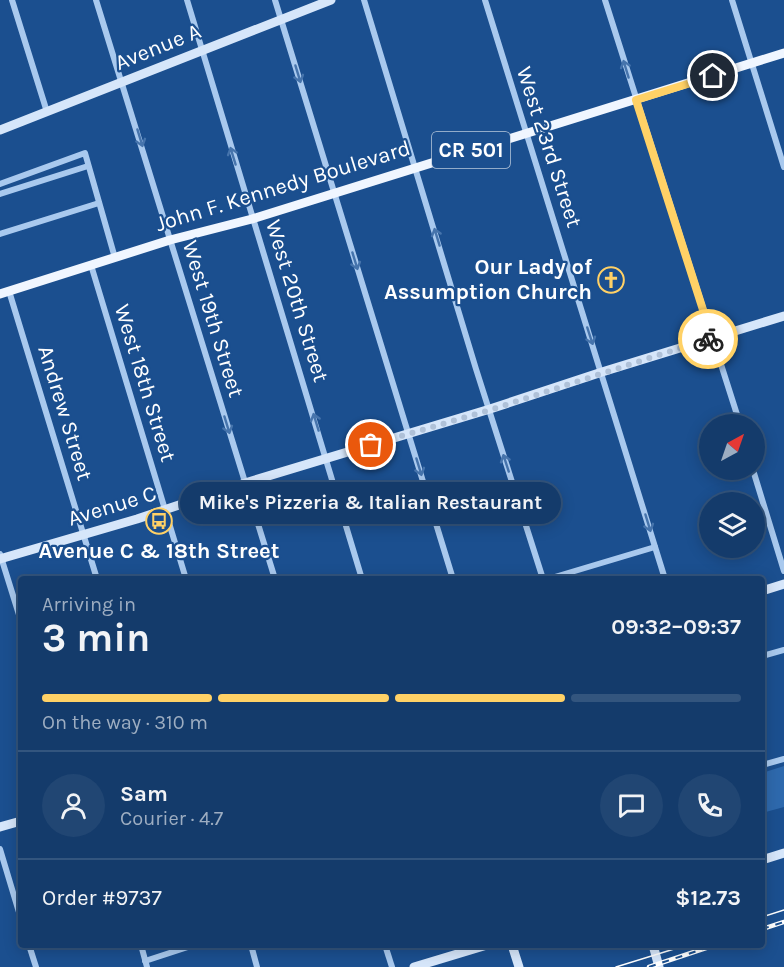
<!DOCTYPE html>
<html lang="en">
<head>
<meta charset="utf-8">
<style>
	body { margin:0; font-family:Karla,sans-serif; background:#214673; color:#f1f3f6; height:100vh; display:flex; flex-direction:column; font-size:22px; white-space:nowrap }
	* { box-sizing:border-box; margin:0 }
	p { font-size:20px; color:#9dadc1 }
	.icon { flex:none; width:33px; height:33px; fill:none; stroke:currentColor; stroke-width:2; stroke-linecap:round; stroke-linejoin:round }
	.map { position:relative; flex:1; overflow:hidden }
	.panel { position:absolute; left:18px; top:576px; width:747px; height:372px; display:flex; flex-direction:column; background:#143b6b; border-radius:6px; box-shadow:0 3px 15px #0003,0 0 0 2px #33557e }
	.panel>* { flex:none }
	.needle { width:39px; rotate:40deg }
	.fabs { position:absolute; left:699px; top:414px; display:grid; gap:12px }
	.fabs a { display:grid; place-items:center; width:66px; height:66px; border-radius:50%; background:#143b6b; box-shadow:0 3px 15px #0003,0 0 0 2px #33557e; font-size:30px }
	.pin { position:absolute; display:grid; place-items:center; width:51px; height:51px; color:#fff; margin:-26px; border:3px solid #fff; border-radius:50%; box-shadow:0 2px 6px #0007 }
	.courier { position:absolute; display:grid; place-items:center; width:60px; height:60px; margin:-30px; border:4px solid #ffd166; border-radius:50%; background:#fff; color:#222; box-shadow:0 2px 8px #0007 }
	.bubble { position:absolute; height:42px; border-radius:21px; background:#143b6b; box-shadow:0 3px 15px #0003,0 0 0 2px #33557e; font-size:20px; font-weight:700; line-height:42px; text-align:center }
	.head em { font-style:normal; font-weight:700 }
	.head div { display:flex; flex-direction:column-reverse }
	.head { display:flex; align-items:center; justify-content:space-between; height:102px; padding:0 24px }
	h1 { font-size:39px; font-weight:700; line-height:45px }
	.bar { display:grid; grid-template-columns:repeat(4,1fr); gap:9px 6px; align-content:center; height:72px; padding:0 24px }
	.bar i { height:8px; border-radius:4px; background:#33557e }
	.bar .selected { background:#ffd166 }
	.bar p { grid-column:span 4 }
	.line { display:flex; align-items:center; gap:15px; padding:0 24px; border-top:2px solid #33557e }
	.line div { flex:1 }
	.round { display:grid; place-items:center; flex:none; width:63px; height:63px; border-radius:32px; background:#214673 }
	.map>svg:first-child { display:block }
</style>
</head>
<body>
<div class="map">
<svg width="784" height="967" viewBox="0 0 784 967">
	<rect width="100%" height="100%" fill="#1b4f8f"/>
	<polygon fill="#2e69ad" points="784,766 784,807 762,813 762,773"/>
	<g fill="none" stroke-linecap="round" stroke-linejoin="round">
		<g stroke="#a9c9ee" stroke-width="6">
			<polyline points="12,0 47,112"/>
			<polyline points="96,0 275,579"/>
			<polyline points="187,0 362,579"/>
			<polyline points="275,0 453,579"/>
			<polyline points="364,0 476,369 543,579"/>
			<polyline points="485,0 665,579"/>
			<polyline points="605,0 740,424"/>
			<polyline points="732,0 784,167"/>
			<polyline points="0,184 85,153 115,258"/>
			<polyline points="0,194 88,166"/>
			<polyline points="0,234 99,203"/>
			<polyline points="91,265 186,579"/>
			<polyline points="9,291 97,579"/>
			<polyline points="753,470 784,571"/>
			<polyline points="0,554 21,621"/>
			<polyline points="548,579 655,547"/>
			<polyline points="762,656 784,650"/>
			<polyline points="762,765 784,759"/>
			<polyline points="0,849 21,919"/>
			<polyline points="29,945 36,967"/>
			<polyline points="141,945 147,967"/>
			<polyline points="251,945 257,967"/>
			<polyline points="385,945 392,967"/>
			<polyline points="145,961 194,945"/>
		</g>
		<g stroke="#d6e6fa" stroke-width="9">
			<polyline points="0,130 331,0"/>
			<polyline points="0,559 137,519 245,483 490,409 602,372 784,316"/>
			<polyline points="762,591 784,584"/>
			<polyline points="0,827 21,821"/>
			<polyline points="762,860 784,853"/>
			<polyline points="512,945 519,967"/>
			<polyline points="653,945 659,967"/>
			<polyline points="414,967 487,945"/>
		</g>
		<polyline stroke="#f0f6ff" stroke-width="9" points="0,294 170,240 252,219 784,53"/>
		<g stroke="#fff" stroke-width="1.5">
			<polyline points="762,917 784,910"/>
			<polyline points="616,967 687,945"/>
		</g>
		<g stroke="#fff" stroke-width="4.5">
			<g id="rail">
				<polyline points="762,929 784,922"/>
				<polyline points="649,967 715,945"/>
			</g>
		</g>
		<use href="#rail" stroke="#1b4f8f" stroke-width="2" stroke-dasharray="7" stroke-linecap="butt"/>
	</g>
	<defs><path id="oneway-shaft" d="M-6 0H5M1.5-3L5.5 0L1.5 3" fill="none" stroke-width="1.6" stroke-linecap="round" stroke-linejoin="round" transform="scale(1.5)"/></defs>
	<g stroke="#4674ac">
		<use href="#oneway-shaft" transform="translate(626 69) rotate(-107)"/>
		<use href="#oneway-shaft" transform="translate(298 74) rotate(73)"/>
		<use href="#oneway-shaft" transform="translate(140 138) rotate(73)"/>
		<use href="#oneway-shaft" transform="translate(233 156) rotate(-107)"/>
		<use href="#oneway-shaft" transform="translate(437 237) rotate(-107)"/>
		<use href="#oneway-shaft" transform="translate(355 261) rotate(73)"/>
		<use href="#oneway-shaft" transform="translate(590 336) rotate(72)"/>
		<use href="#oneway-shaft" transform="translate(316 422) rotate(-107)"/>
		<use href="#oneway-shaft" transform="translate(227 425) rotate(73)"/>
		<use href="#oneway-shaft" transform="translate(506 463) rotate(-108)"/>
		<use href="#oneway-shaft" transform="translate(419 467) rotate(73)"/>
		<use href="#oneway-shaft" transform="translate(648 523) rotate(73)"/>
	</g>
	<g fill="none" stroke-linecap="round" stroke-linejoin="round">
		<polyline stroke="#afc1d8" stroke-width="6" stroke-dasharray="0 10.8" points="371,445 490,410 708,339"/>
		<polyline stroke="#ffd166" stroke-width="8" points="708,339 712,338 636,100 713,76"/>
	</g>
	<defs>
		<g id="church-ring" transform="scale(1.35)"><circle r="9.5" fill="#1b4f8f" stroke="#ffd166" stroke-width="1.5"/><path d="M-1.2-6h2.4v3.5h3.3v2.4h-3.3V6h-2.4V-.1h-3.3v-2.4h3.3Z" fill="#ffd166"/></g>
		<g id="bus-ring" transform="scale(1.35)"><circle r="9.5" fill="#1b4f8f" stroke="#ffd166" stroke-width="1.5"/><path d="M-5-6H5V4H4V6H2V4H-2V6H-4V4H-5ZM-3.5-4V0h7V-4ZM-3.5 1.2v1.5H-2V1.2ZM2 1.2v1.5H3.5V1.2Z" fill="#ffd166"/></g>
	</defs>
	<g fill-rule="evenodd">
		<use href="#church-ring" x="611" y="280"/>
		<use href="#bus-ring" x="159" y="521"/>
	</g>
	<g text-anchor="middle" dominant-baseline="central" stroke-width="4.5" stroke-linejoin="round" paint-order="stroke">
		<rect fill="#1b4f8f" stroke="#bbcadd" stroke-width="1.5" x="432" y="132" width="78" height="36" rx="4.5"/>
		<g font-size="21" font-weight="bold" fill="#fff">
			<text x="471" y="150">CR 501</text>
		</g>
		<g font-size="22" fill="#fff" stroke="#1b4f8f">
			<text transform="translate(158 47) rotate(-22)">Avenue A</text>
			<text transform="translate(549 147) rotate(72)">West 23rd Street</text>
			<text transform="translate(283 186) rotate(-17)">John F. Kennedy Boulevard</text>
			<text transform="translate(297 301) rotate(73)">West 20th Street</text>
			<text transform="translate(213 319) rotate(73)">West 19th Street</text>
			<text transform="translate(145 383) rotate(73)">West 18th Street</text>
			<text transform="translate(65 413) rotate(73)">Andrew Street</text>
			<text transform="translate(112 506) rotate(-17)">Avenue C</text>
		</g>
		<g font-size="22" font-weight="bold" fill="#fff" stroke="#1b4f8f" text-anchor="end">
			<text x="592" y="267">Our Lady of<tspan x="592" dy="25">Assumption Church</tspan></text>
			<text x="159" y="551" text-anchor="middle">Avenue C &amp; 18th Street</text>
		</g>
	</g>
</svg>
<div class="fabs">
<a><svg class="needle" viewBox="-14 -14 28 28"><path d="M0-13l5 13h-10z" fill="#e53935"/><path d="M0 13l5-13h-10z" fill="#9dadc1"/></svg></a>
<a><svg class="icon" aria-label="layers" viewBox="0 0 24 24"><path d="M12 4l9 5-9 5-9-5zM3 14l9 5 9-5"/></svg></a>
</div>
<div class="pin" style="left:371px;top:445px;background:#ea580c"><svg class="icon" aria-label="bag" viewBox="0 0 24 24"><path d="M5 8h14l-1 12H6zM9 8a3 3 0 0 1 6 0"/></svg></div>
<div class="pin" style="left:713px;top:76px;background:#1f2937"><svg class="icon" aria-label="home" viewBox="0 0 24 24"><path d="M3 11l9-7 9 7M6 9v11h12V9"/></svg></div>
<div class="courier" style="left:708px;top:339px"><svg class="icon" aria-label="bike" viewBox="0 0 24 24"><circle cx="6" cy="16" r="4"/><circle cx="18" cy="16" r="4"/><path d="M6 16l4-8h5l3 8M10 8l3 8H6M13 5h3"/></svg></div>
<div class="bubble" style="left:180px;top:482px;width:381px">Mike's Pizzeria &amp; Italian Restaurant</div>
<section class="panel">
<div class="head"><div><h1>3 min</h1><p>Arriving in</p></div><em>09:32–09:37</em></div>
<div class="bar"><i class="selected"></i><i class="selected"></i><i class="selected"></i><i></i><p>On the way · 310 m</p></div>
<div class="line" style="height:108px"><a class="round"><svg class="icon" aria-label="person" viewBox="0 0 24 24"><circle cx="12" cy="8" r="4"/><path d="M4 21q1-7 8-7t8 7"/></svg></a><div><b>Sam</b><p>Courier · 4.7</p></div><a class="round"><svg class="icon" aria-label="chat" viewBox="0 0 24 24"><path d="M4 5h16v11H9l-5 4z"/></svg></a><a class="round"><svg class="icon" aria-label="phone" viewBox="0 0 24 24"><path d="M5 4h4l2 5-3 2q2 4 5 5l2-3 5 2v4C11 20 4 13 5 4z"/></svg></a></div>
<div class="line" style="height:78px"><div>Order #9737</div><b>$12.73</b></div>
</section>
</div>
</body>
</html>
